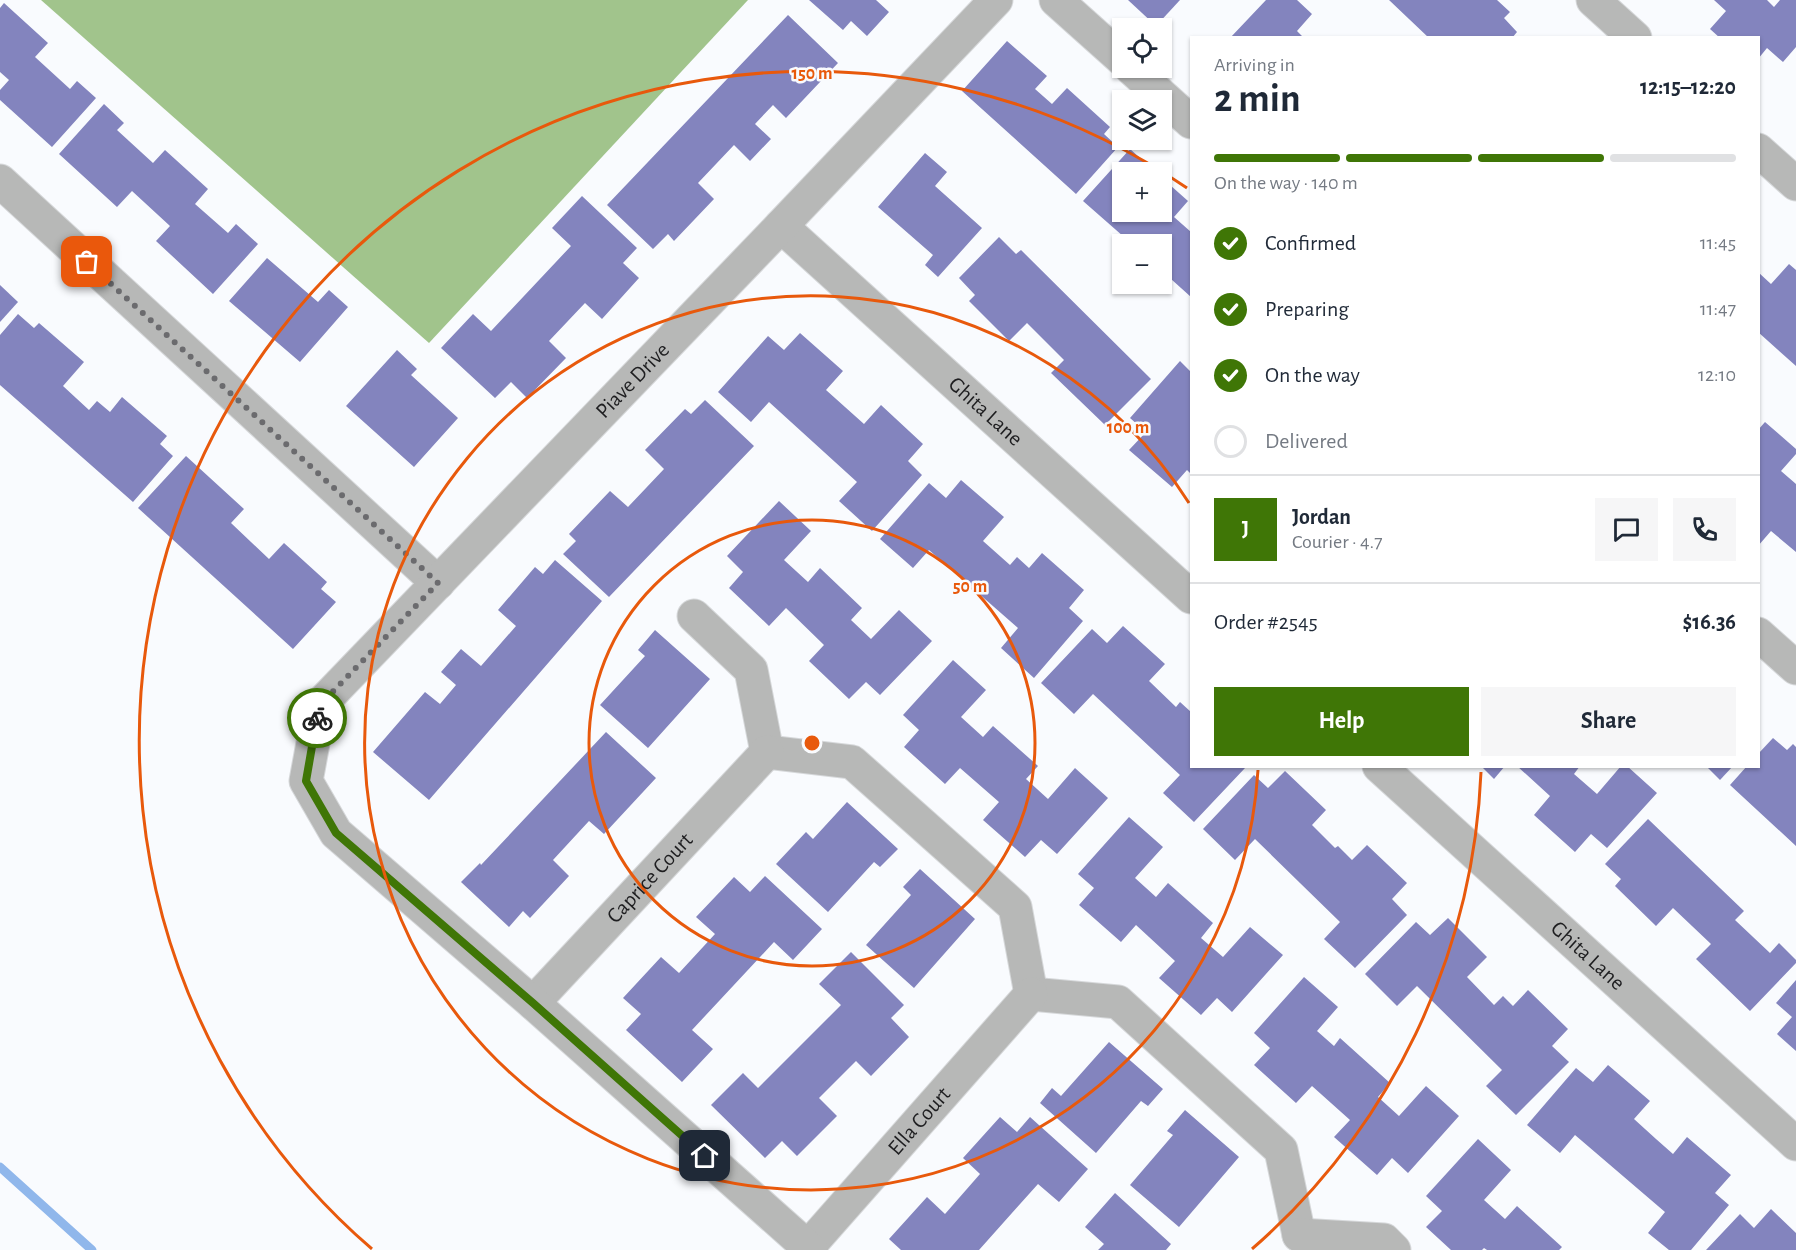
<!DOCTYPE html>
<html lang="en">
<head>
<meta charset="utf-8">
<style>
	body { margin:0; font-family:"Alegreya Sans",sans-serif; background:#f6f6f7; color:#1f2937; height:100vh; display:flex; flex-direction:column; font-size:22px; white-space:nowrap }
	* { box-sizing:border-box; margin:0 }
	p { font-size:20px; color:#747a83 }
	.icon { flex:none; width:33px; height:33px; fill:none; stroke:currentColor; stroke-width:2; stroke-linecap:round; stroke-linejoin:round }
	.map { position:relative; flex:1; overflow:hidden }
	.panel { position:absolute; left:1190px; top:36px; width:570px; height:732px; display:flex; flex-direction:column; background:#fff; border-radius:0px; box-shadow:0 2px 4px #0004 }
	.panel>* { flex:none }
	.buttons { position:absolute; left:1112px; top:18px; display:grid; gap:12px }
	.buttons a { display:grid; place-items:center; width:60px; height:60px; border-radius:0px; background:#fff; box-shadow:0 2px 4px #0004; font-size:30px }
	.pin { position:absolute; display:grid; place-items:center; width:51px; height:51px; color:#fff; margin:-26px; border-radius:12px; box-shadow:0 3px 9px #0006 }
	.courier { position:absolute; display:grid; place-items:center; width:60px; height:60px; margin:-30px; border:4px solid #3f7606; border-radius:50%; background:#fff; color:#222; box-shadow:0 2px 8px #0007 }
	.head em { font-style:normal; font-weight:700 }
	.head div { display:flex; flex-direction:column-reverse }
	.head { display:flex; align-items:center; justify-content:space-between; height:102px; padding:0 24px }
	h1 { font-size:39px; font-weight:700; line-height:45px }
	.bar { display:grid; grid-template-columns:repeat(4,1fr); gap:9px 6px; align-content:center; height:72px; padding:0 24px }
	.bar i { height:8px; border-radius:4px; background:#e0e1e3 }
	.bar .current { background:#3f7606 }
	.bar p { grid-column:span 4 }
	.line { display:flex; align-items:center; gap:15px; padding:0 24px; border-top:2px solid #e0e1e3 }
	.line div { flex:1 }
	.round { display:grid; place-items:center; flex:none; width:63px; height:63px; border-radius:0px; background:#f6f6f7 }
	ol { padding:0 24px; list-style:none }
	li { display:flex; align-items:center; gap:18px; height:66px }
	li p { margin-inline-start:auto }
	li .icon { padding:6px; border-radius:50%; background:#3f7606; color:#fff; stroke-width:4 }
	li:last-child { color:#747a83 }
	li i { width:33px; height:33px; border:3px solid #e0e1e3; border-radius:50% }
	.button { display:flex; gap:12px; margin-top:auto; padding:12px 24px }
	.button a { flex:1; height:69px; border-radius:0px; background:#3f7606; color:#fff; font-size:24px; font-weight:700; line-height:69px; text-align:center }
	.button a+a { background:#f6f6f7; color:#1f2937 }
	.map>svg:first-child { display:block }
</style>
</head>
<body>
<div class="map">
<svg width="1796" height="1250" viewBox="0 0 1796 1250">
	<rect width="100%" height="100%" fill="#f9fbfe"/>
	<polygon fill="#a1c48c" points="41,0 748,0 429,343"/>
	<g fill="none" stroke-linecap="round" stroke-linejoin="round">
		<polyline stroke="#90b7eb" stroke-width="9" points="0,1167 92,1250"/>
	</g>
	<g fill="#8384be">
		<polygon points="809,0 876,0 889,12 867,36 851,21 843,30"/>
		<polygon points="1128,0 1180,0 1156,26"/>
		<polygon points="1266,0 1297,0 1312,14 1297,31 1304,38 1230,38"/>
		<polygon points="1389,0 1497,0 1510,12 1504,18 1517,32 1512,38 1429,38"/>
		<polygon points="1714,0 1767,0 1774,7 1780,0 1796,0 1796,47 1783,62 1767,48 1758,59 1758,38 1720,38 1710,29 1726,11"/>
		<polygon points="4,3 48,43 35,57 70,89 77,81 96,98 52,147 0,100 0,90 9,80 0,72 0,8"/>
		<polygon points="788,15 838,63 786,118 773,105 755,124 771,139 750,161 734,145 698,183 714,199 674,241 668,234 653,249 607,205"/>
		<polygon points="1007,41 1047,76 1035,89 1052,104 1067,88 1110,127 1104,134 1118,147 1076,194 962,91"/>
		<polygon points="104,104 124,123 117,130 153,163 165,150 208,189 195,204 228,233 236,224 258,244 213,294 156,241 170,226 132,191 117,207 59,154"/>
		<polygon points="1130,149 1156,172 1122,172 1122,212 1161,212 1161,177 1188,201 1174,217 1191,232 1191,297 1161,270 1161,244 1132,244 1083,201"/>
		<polygon points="925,153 947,172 935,186 982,228 938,277 925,265 933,255 878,207"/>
		<polygon points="582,196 637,248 623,263 639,278 602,319 585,303 549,341 566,358 527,398 511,382 495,398 441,348 473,314 491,331 571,246 552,228"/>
		<polygon points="999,237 1016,254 1021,250 1151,379 1105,425 1051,373 1064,360 1027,323 1009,341 969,301 975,295 959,278"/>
		<polygon points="267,258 318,302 329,290 348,307 300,362 229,301"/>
		<polygon points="1789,264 1796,270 1796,366 1758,332 1758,272 1771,284"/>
		<polygon points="0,285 18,302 0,322"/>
		<polygon points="18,314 34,328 39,323 84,362 63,386 89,410 97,401 110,412 122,397 167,436 160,444 173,456 133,502 0,385 0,335"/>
		<polygon points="800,333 843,371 826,390 864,424 881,405 923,444 908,461 922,475 872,531 839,501 857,482 769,402 751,422 718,392 768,336 784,350"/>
		<polygon points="397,350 417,369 411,375 458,418 414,467 346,406"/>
		<polygon points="1180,361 1191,372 1191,474 1187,470 1172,487 1129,450 1146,432 1130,418"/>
		<polygon points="705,400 754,446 609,597 563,554 576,541 569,534 610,491 628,507 664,469 645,450 685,409 691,414"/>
		<polygon points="1765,422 1796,449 1796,454 1781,471 1796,484 1796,552 1771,531 1758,546 1758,430"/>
		<polygon points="186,456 244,509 231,523 269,559 284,543 327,582 321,589 336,602 293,649 138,508"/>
		<polygon points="961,480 1004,517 983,541 1010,565 1017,557 1029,568 1042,553 1084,590 1069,608 1083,621 1034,678 1001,648 1018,628 929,550 913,568 880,539 929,483 946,498"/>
		<polygon points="779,501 811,531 784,560 808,582 820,568 862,608 851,620 871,639 899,610 932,641 880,695 866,682 849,699 809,661 824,645 786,608 769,626 729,588 743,572 727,556"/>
		<polygon points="555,560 602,601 429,800 373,752 425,692 440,704 456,685 441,672 461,649 481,666 516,626 498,610 535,567 543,574"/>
		<polygon points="1123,626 1165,664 1149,681 1176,707 1180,702 1191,712 1191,766 1245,768 1194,822 1163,793 1180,775 1093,694 1074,714 1041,683 1092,629 1107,643"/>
		<polygon points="655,630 710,679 648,748 600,705 645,656 638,650"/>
		<polygon points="953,660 986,690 961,717 983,737 993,726 1038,766 1026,779 1048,799 1075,768 1108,798 1057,854 1041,840 1025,857 983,820 999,802 960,768 945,784 904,747 919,730 903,715"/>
		<polygon points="606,732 656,778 604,834 589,821 553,860 569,876 530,918 523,911 509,927 461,882 480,863 481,865"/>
		<polygon points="1773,738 1787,750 1793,744 1796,747 1796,846 1730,785 1747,766 1758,766 1758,754"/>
		<polygon points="1481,766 1505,766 1494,779"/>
		<polygon points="1517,766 1580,766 1574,774 1597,794 1621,766 1627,766 1657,793 1607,848 1591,834 1575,852 1534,815 1550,796"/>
		<polygon points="1706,766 1733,766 1720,780"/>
		<polygon points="1285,771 1326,810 1312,825 1335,848 1338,846 1352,860 1367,845 1407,883 1392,899 1407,915 1355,968 1324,939 1340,922 1255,839 1235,860 1203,829 1254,775 1268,788"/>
		<polygon points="847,802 898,849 880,867 874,862 828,912 776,864 806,832 813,839"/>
		<polygon points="1129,817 1163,847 1135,878 1156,897 1168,883 1213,923 1201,938 1223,957 1250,927 1283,955 1232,1012 1217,998 1201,1015 1159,978 1175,961 1136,925 1121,942 1079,905 1094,888 1078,874"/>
		<polygon points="1648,819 1744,911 1735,920 1770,953 1779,943 1796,960 1796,963 1750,1011 1696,959 1711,944 1673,908 1656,926 1615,886 1621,879 1605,864"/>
		<polygon points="920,869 975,919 914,988 866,945 911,895 903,887"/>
		<polygon points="765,876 822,929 793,960 774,942 692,1030 713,1049 682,1082 626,1030 641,1014 623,998 661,957 679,973 715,934 696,917 734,877 750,892"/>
		<polygon points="1448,918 1487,957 1467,977 1494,1005 1503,996 1513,1006 1528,990 1568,1029 1552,1046 1569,1062 1516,1115 1486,1086 1502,1070 1417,986 1397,1006 1365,974 1416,922 1430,935"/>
		<polygon points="851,952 904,1005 891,1018 909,1037 871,1076 856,1061 819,1098 837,1116 797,1156 782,1141 765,1158 711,1105 743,1073 758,1088 841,1005 819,984"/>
		<polygon points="1304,977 1338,1007 1317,1031 1334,1046 1340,1038 1390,1083 1378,1097 1399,1116 1426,1086 1459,1116 1408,1173 1392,1158 1377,1175 1334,1137 1350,1120 1312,1086 1296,1103 1254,1065 1270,1048 1254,1033"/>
		<polygon points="1796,980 1796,1051 1777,1034 1792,1017 1776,1003"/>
		<polygon points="1109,1042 1163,1089 1148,1106 1141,1101 1096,1153 1040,1103 1052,1088 1061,1096"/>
		<polygon points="1608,1065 1650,1101 1634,1119 1656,1139 1673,1154 1687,1137 1731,1175 1715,1193 1729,1205 1691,1250 1669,1250 1648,1233 1665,1212 1575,1135 1560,1153 1527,1125 1576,1068 1593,1082"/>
		<polygon points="1185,1110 1239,1157 1179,1227 1130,1185 1173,1135 1167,1131"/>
		<polygon points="1000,1117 1017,1132 1030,1117 1088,1169 1059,1202 1038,1184 979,1250 901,1250 889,1239 927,1197 945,1214 980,1174 963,1158"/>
		<polygon points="1478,1139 1511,1170 1484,1200 1505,1219 1517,1206 1562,1247 1559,1250 1487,1250 1484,1248 1482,1250 1451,1250 1426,1227 1442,1211 1426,1196"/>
		<polygon points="1115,1193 1171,1244 1166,1250 1098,1250 1104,1244 1085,1227"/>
		<polygon points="1771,1209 1796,1233 1796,1250 1706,1250 1740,1214 1754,1228"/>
	</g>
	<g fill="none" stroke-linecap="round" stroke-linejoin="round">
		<g stroke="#d6d8da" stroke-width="35">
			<g id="minor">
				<polyline points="1056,0 1122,59"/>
				<polyline points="1593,0 1635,38"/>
				<polyline points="1131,68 1191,122"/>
				<polyline points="1758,150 1796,184"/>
				<polyline points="0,181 438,583"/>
				<path id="s1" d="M781 226 1191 597"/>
				<polyline points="694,616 751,670 767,752"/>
				<polyline points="1758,634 1796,668"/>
				<polyline points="767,752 852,762 1015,907 1031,994"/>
				<path id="s2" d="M1379 766 1796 1144"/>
				<polyline points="1031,994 1118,1002 1281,1150 1299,1235"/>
				<path id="s3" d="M533 1003 767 752"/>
				<polyline points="1299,1235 1384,1240 1394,1250"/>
				<path id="s4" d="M808 1247 1031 994"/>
				<path id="s5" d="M811 1250 533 1003 336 833 306 781 320 705 781 226 996 0"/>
			</g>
		</g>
		<use href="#minor" stroke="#b7b8b7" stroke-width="33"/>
	</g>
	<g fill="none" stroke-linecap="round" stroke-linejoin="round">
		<polyline stroke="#6b6b6e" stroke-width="6" stroke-dasharray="0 10.8" points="87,262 438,583 320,705 317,718"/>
		<polyline stroke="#3f7606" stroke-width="8" points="317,718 306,781 336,833 533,1003 705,1156"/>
	</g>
	<g fill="none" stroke="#e8590c" stroke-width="3">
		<circle cx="812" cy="743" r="223"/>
		<path d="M1258 770A447 447 0 1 1 1189 503"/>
		<path d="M1481 772A670 670 0 0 1 1252 1249M372 1249A670 670 0 0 1 1187 188"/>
	</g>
	<g text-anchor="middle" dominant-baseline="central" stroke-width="5" stroke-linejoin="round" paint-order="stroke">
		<g font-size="22" fill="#1e1e20" stroke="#f9fbfe">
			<text stroke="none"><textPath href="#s5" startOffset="1220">Piave Drive</textPath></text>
			<text stroke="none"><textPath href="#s1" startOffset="276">Ghita Lane</textPath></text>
			<text stroke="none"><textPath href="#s3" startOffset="171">Caprice Court</textPath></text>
			<text stroke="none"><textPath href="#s2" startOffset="282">Ghita Lane</textPath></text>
			<text stroke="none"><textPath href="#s4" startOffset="168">Ella Court</textPath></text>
		</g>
	</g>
	<circle cx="812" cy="743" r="9" fill="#e8590c" stroke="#f9fbfe" stroke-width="3"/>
	<g font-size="18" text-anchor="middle" font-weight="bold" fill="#e8590c" stroke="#f9fbfe" stroke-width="5" stroke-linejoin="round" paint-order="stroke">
		<text x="812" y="79">150 m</text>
		<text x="1128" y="433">100 m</text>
		<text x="970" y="592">50 m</text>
	</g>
</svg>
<div class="buttons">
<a><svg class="icon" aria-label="locate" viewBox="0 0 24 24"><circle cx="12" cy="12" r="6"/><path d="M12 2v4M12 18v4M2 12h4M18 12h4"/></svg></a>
<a><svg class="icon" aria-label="layers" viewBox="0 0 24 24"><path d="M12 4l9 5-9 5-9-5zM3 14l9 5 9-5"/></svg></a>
<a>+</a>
<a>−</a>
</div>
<div class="pin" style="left:87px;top:262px;background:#ea580c"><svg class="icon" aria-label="bag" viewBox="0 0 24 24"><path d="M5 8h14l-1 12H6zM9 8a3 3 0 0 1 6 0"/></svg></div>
<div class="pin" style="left:705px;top:1156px;background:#1f2937"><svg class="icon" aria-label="home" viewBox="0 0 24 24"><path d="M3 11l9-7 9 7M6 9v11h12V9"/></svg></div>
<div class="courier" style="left:317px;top:718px"><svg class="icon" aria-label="bike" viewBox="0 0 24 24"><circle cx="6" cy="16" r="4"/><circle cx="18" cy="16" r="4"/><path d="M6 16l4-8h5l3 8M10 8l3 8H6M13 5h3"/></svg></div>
<section class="panel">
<div class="head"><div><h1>2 min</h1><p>Arriving in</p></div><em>12:15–12:20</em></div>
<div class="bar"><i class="current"></i><i class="current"></i><i class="current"></i><i></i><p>On the way · 140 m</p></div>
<ol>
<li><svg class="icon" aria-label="check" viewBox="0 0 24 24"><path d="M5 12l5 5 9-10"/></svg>Confirmed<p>11:45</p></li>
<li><svg class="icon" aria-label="check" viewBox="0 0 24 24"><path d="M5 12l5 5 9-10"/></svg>Preparing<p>11:47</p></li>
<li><svg class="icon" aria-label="check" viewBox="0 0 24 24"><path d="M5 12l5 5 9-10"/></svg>On the way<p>12:10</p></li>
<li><i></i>Delivered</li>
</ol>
<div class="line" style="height:108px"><b class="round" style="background:#3f7606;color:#fff">J</b><div><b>Jordan</b><p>Courier · 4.7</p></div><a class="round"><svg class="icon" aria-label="chat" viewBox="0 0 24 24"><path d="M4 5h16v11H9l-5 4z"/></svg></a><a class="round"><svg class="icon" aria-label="phone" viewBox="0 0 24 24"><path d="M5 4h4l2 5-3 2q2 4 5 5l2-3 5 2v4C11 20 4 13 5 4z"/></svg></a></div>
<div class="line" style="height:78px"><div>Order #2545</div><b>$16.36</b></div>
<div class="button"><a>Help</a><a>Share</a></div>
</section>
</div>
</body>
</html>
